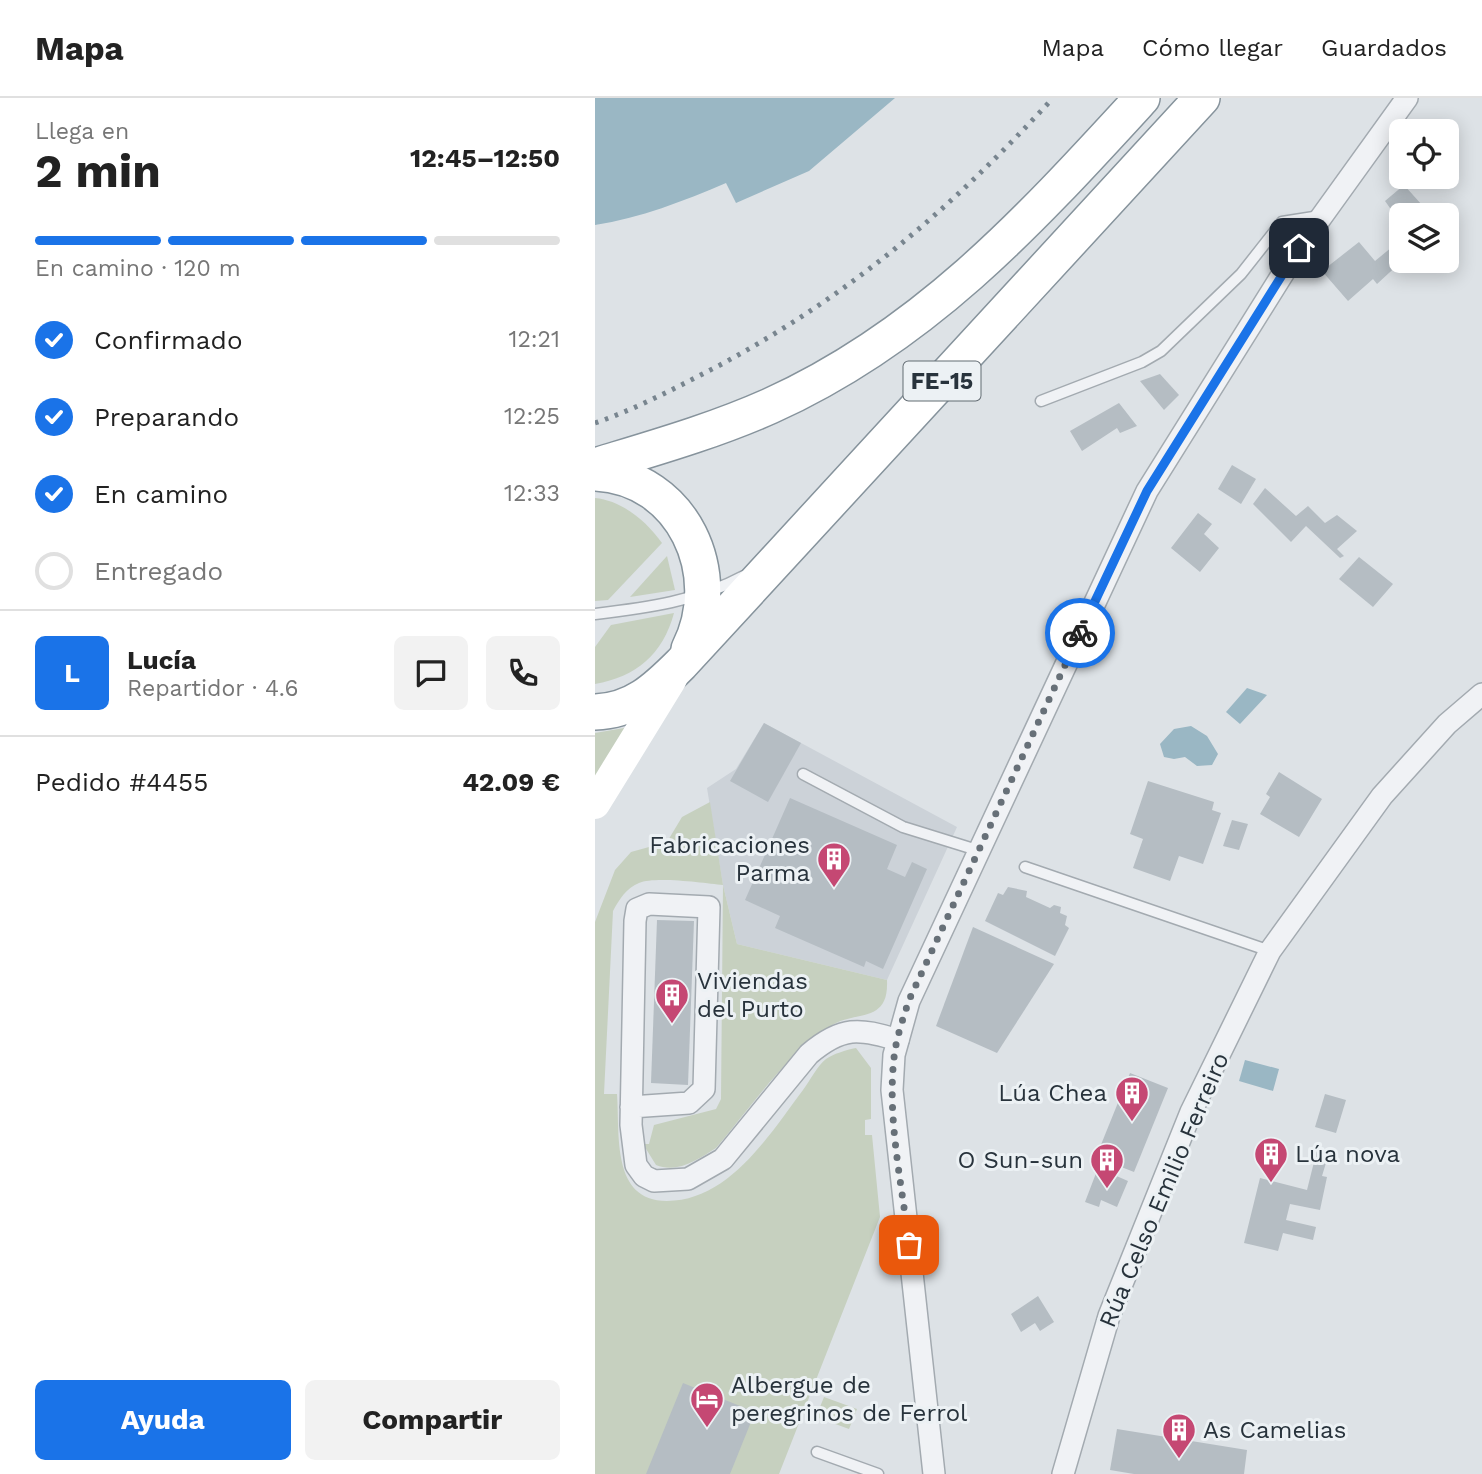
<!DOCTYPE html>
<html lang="es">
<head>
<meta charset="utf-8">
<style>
	body { margin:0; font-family:"Work Sans",sans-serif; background:#f2f2f2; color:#222; height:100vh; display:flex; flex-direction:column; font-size:26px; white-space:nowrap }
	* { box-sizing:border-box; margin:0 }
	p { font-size:23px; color:#767676 }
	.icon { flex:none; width:38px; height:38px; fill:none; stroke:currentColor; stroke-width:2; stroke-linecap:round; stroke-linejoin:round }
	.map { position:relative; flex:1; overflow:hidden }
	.drawer { display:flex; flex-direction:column; background:#fff; width:595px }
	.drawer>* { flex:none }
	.buttons { position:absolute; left:794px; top:21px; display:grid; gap:14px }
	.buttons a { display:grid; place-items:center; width:70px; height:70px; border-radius:10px; background:#fff; box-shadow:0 4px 18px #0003; font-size:35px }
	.pin { position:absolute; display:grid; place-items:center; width:60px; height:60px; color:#fff; margin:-30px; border-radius:14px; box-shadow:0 4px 10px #0006 }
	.courier { position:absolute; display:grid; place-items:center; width:70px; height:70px; margin:-35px; border:5px solid #1a73e8; border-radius:50%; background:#fff; color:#222; box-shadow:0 2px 9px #0007 }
	.overview em { font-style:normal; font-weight:700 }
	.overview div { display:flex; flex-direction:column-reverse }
	.overview { display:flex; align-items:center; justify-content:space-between; height:119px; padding:0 35px }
	h1 { font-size:46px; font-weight:700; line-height:52px }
	.bar { display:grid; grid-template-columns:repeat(4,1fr); gap:10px 7px; align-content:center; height:84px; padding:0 35px }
	.bar i { height:9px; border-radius:5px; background:#e0e0e0 }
	.bar .active { background:#1a73e8 }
	.bar p { grid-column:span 4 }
	.line { display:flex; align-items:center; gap:18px; padding:0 35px; border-top:2px solid #e0e0e0 }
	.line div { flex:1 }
	.round { display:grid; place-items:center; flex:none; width:74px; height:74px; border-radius:10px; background:#f2f2f2 }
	ol { padding:0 35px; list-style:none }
	li { display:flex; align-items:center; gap:21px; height:77px }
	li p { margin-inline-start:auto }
	li .icon { padding:7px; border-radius:50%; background:#1a73e8; color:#fff; stroke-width:4 }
	li:last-child { color:#767676 }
	li i { width:38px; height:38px; border:4px solid #e0e0e0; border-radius:50% }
	.primary-button { display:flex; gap:14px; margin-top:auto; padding:14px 35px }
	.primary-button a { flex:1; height:80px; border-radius:10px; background:#1a73e8; color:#fff; font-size:28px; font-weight:700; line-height:80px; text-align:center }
	.primary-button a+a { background:#f2f2f2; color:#222 }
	header { display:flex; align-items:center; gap:42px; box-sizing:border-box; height:98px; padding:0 35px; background:#fff; border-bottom:2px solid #e0e0e0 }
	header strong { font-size:33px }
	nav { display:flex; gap:38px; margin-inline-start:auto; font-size:24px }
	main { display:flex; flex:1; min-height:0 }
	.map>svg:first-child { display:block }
</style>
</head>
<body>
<header>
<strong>Mapa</strong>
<nav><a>Mapa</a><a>Cómo llegar</a><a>Guardados</a></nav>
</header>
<main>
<section class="drawer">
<div class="overview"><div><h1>2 min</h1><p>Llega en</p></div><em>12:45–12:50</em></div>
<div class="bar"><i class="active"></i><i class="active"></i><i class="active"></i><i></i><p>En camino · 120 m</p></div>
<ol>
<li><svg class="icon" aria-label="check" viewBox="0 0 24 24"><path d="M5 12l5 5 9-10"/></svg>Confirmado<p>12:21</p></li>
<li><svg class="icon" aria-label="check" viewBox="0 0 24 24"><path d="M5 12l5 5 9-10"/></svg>Preparando<p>12:25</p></li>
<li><svg class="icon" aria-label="check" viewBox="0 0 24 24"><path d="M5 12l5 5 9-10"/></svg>En camino<p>12:33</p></li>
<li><i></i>Entregado</li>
</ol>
<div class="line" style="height:126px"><b class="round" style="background:#1a73e8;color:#fff">L</b><div><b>Lucía</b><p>Repartidor · 4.6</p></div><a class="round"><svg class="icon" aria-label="chat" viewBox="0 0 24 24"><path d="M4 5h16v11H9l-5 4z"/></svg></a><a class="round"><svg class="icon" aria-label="phone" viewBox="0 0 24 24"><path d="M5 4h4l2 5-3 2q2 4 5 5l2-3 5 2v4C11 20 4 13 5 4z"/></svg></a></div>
<div class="line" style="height:91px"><div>Pedido #4455</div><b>42.09 €</b></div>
<div class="primary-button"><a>Ayuda</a><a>Compartir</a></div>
</section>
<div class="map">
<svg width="887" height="1376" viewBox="0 0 887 1376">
	<rect width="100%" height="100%" fill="#dde2e6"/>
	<polygon fill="#ccd2d8" points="169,625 362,729 292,882 142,846 128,787 112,690 141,671"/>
	<g fill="#c6d0bf">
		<path d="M0 400C28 403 51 423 67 445L13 502 0 503Z"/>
		<polygon points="72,458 80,492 35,499"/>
		<path d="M79 515C68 556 41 579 0 586V549L16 527Z"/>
		<polygon points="35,629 0,684 0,635"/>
		<path d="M115 704 128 787 142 846 292 882C294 927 260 911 234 929 189 959 156 1009 121 1050 104 1061 82 1076 61 1067L48 1046H54L59 1027 121 1011 126 1001 128 787C109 785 60 778 44 785 31 790 24 802 18 813L9 996H22C25 1036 16 1103 72 1103 134 1103 175 1036 208 992 215 983 222 968 231 961 238 956 251 952 261 950L276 970V1021L270 1022V1037H277L285 1119 184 1376H0V824L20 772 36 754 72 744 87 719Z"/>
		<polygon points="229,1299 262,1311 254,1331 221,1319"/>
	</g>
	<g fill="#9ab7c4">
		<path d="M0 0H300L214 73 141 105 131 85C89 103 45 120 0 127Z"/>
		<polygon points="652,590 672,597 645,626 631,614"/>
		<polygon points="596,628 612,638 623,656 617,667 602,668 590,659 579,661 569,659 565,646 579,631"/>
		<polygon points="650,962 684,971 678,993 644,983"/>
	</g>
	<g fill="#b5bdc3">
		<polygon points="809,87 827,107 815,117 807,117 807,127 790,103"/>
		<polygon points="764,144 780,163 797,149 807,163 782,186 778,181 753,203 727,173"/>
		<polygon points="565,276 584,297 569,312 545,283"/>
		<polygon points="524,305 542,328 525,335 522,330 487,353 475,333"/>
		<polygon points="637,367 661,381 646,406 623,391"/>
		<polygon points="670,390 701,418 713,408 730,425 742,417 762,433 742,451 749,458 745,460 711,428 696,444 658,406"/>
		<polygon points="603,415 617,426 609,436 624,450 605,474 576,450"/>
		<polygon points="764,459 798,486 778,509 744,481"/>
		<polygon points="169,625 206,645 173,704 135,683"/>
		<polygon points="684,674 727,701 704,739 665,716 675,699 671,696"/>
		<polygon points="553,683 619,704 617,712 626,715 608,766 584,758 575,783 538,770 548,741 535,736"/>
		<polygon points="195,700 302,747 292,771 310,779 317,764 332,771 288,871 271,863 269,869 180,830 185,818 150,802"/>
		<polygon points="637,722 653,726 644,752 628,748"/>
		<polygon points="413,789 432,793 431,799 455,810 459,807 466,809 465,815 472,818 470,827 474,830 460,858 390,823 403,795 408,797"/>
		<polygon points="62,822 99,823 93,987 56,985"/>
		<polygon points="378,829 459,866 402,955 341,928"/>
		<polygon points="535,975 573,990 539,1074 501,1059"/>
		<polygon points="730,996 751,1002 741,1035 720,1029"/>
		<polygon points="722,1052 734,1055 727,1078 732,1079 725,1112 695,1106 691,1122 721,1129 718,1142 688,1135 683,1153 649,1145 665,1080 712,1092"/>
		<polygon points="503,1070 533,1083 522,1109 506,1102 504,1109 490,1104"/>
		<polygon points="443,1198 459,1224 445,1233 440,1225 426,1234 416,1216"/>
		<polygon points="88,1285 160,1314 135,1376 51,1376"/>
		<polygon points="522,1331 652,1352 649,1376 539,1376 515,1372"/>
	</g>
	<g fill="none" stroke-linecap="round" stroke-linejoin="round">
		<g stroke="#a3aab0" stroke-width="13">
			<g id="service">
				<polyline points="446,303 547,264 566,253 646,176 687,124 725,118"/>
				<path d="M0 516C51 510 103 503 149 478"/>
				<polyline points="208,676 308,729 382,752"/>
				<polyline points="430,769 675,853"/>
				<polyline points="222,1354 283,1376"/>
			</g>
		</g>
		<g stroke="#a3aab0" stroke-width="24">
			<g id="minor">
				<path d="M36 1009 94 1005 109 991 114 809 54 806 42 811 40 823 36 1027 41 1067 49 1078 59 1083 93 1081 128 1061 214 956C247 928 264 930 303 942"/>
				<polyline points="339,1376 297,992 299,957 314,903 552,393 704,150 812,0"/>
				<polyline points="468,1376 514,1218 596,1014 675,853 787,698 852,626 887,596"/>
			</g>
		</g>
		<g stroke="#86939c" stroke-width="38">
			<g id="trunk">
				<path d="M0 368C59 350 119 333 175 308 330 238 435 122 547 0"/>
				<path d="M0 375C88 379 132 476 94 551"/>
				<path d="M0 614C38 613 61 591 86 566L607 0"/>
			</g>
		</g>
		<use href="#service" stroke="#f0f2f5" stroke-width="10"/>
		<use href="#minor" stroke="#f0f2f5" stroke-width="21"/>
		<polyline stroke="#fff" stroke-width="30" points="0,706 77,581"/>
		<use href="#trunk" stroke="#fff" stroke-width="35"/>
		<path stroke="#78858f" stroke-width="5" stroke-dasharray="3.5 7" stroke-linecap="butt" d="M0 325C44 310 84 288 125 267 258 195 356 111 458 0"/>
	</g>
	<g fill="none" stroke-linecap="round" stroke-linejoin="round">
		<path stroke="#677078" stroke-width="7" stroke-dasharray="0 12.6" d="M314 1147C307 1086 292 1021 299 960 301 940 308 921 314 902L485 535"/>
		<polyline stroke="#1a73e8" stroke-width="9" points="485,535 552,393 704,150"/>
	</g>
	<defs>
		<g id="building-pin" transform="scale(1.75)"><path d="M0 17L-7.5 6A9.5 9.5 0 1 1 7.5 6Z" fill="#c54873" stroke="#ecf1f4"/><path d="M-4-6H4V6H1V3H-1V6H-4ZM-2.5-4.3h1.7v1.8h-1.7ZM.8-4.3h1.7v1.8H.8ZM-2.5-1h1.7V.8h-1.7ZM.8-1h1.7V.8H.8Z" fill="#fff"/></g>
		<g id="hotel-pin" transform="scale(1.75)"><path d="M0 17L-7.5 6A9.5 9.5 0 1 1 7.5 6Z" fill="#c54873" stroke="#ecf1f4"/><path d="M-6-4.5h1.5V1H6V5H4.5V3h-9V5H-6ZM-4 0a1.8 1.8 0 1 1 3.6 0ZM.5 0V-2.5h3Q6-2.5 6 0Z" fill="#fff"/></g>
	</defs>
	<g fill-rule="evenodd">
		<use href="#building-pin" x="239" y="761"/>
		<use href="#building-pin" x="77" y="897"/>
		<use href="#building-pin" x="537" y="995"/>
		<use href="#building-pin" x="676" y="1056"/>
		<use href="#building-pin" x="512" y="1062"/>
		<use href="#hotel-pin" x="112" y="1301"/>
		<use href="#building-pin" x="584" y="1332"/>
	</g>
	<g text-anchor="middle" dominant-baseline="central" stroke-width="6" stroke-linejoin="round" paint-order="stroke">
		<rect fill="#ecf1f4" stroke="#636c73" stroke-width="2" x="308.5" y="263.5" width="77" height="39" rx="5"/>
		<g font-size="23" font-weight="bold" fill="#28333c">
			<text x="347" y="283">FE-15</text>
		</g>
		<g font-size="24" fill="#28333c" stroke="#ecf1f4" text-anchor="start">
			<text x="215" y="747" text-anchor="end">Fabricaciones<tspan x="215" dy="28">Parma</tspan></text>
			<text x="102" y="883">Viviendas<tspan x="102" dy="28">del Purto</tspan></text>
			<text x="512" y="995" text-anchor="end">Lúa Chea</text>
			<text x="700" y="1056">Lúa nova</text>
			<text x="488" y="1062" text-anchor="end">O Sun-sun</text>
			<text x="136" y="1287">Albergue de<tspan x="136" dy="28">peregrinos de Ferrol</tspan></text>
			<text x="608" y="1332">As Camelias</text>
		</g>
		<g font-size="24" fill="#28333c" stroke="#ecf1f4">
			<text transform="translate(569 1092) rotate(-67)">Rúa Celso Emilio Ferreiro</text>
		</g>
	</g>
</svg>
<div class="buttons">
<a><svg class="icon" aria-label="locate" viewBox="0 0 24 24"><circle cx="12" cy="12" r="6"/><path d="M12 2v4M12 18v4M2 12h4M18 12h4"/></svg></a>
<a><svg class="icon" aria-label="layers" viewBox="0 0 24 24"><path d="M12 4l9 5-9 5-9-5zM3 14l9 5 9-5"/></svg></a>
</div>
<div class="pin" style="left:314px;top:1147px;background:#ea580c"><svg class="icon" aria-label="bag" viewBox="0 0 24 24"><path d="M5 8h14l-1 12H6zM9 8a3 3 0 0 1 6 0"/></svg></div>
<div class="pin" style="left:704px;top:150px;background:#1f2937"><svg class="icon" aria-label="home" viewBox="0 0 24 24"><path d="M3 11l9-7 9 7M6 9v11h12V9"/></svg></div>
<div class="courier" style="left:485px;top:535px"><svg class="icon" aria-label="bike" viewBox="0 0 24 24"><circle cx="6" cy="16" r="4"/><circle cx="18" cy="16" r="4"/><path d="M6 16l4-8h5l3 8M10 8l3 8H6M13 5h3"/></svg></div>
</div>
</main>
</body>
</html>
